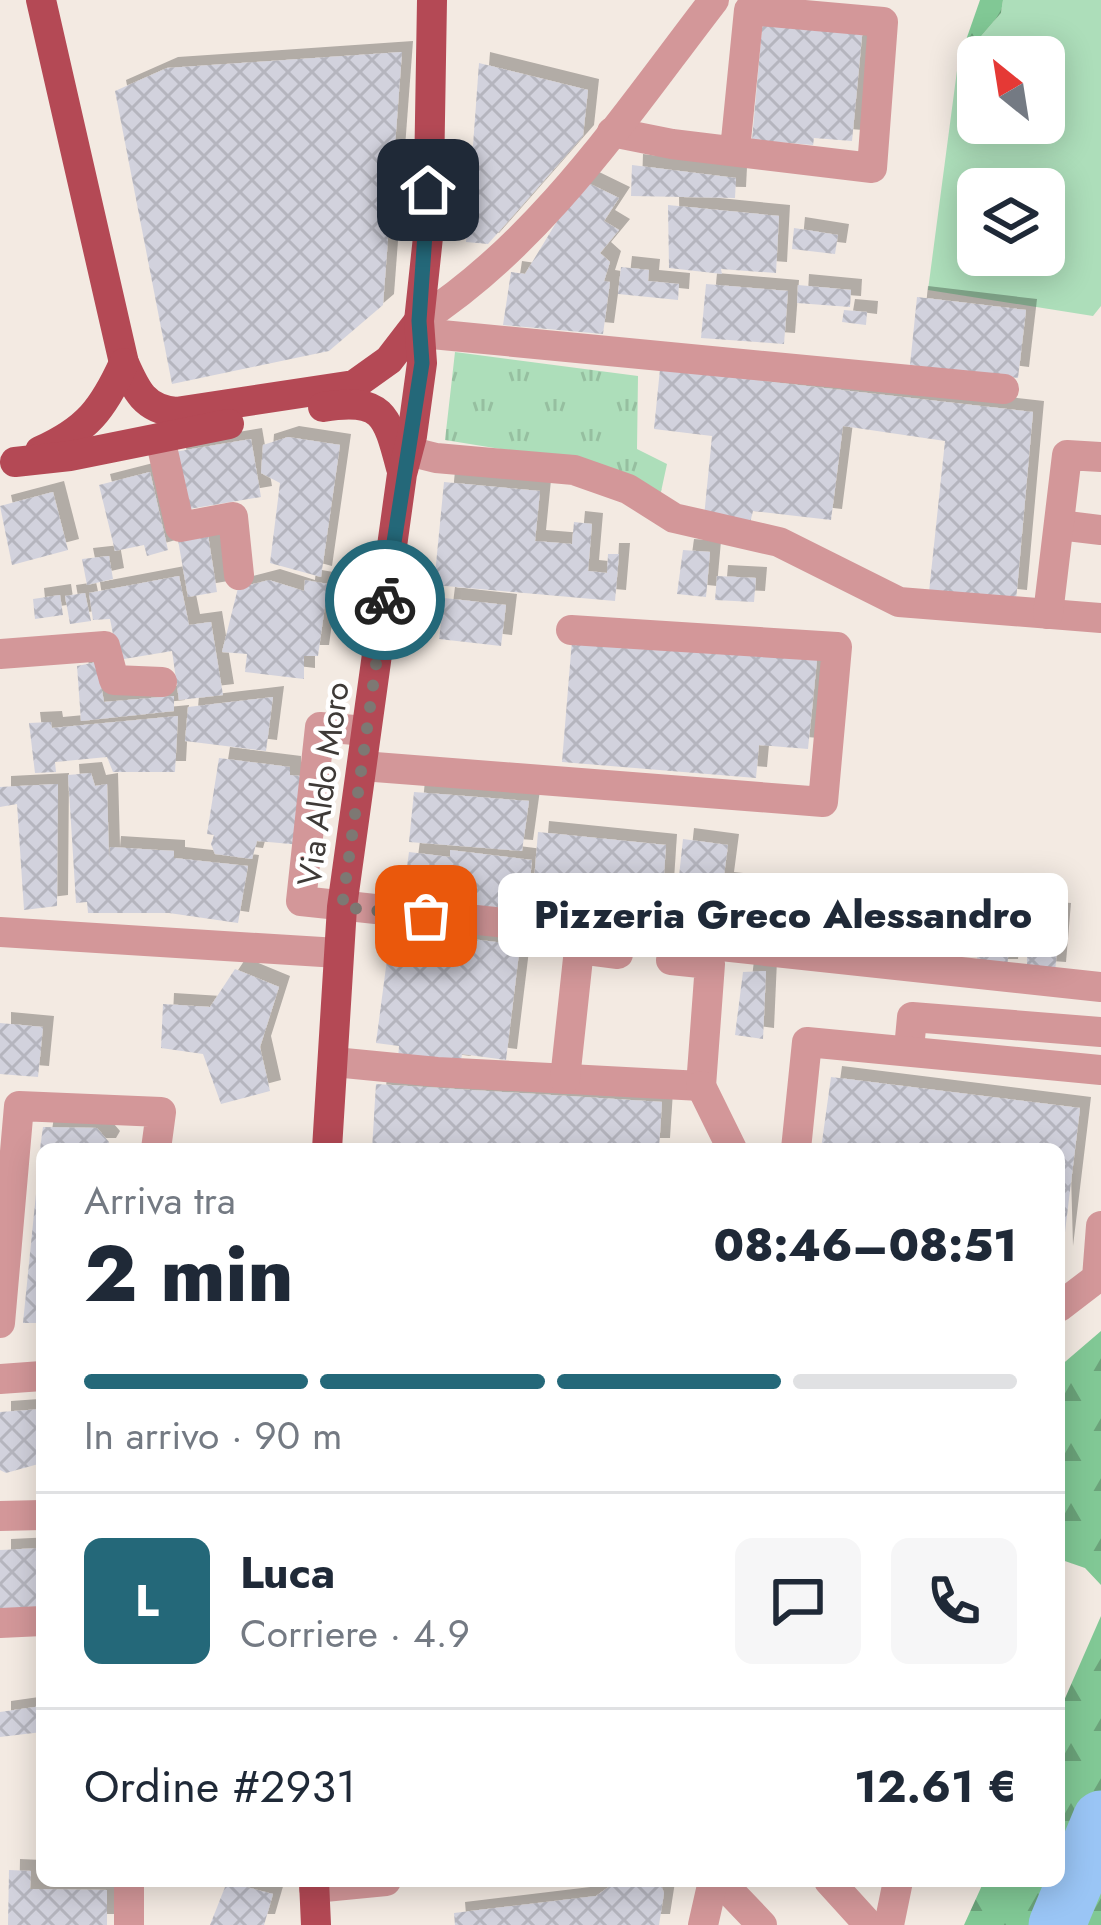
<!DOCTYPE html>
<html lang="it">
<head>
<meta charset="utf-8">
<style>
	body { margin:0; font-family:Jost,sans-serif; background:#f6f6f7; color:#1f2937; height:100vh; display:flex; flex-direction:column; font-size:45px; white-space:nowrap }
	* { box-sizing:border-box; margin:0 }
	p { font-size:39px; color:#747a83 }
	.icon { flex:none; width:66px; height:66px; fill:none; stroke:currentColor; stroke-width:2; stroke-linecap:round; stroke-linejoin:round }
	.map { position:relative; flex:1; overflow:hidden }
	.side { position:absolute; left:36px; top:1143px; width:1029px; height:744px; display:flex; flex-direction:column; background:#fff; border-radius:18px; box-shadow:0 6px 30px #0003 }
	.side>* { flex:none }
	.needle { width:78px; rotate:330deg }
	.controls { position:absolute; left:957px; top:36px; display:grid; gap:24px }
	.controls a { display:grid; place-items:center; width:108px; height:108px; border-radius:18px; background:#fff; box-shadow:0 6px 30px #0003; font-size:60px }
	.pin { position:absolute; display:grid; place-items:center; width:102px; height:102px; color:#fff; margin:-51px; border-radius:24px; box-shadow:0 6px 18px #0006 }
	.courier { position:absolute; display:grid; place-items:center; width:120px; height:120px; margin:-60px; border:9px solid #246879; border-radius:50%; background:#fff; color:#222; box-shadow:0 3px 15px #0007 }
	.bubble { position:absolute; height:84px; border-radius:18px; background:#fff; box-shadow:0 6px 30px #0003; font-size:39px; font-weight:800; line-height:84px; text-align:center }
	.headline em { font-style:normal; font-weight:800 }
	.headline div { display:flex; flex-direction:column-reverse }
	.headline { display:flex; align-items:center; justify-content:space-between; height:204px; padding:0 48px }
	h1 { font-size:78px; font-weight:800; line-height:90px }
	.bar { display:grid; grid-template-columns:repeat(4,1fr); gap:18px 12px; align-content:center; height:144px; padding:0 48px }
	.bar i { height:15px; border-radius:9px; background:#e0e1e3 }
	.bar .selected { background:#246879 }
	.bar p { grid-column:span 4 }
	.line { display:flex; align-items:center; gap:30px; padding:0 48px; border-top:3px solid #e0e1e3 }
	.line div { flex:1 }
	.round { display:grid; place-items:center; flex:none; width:126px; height:126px; border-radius:18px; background:#f6f6f7 }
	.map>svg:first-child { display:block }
</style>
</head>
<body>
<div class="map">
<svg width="1101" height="1925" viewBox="0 0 1101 1925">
	<defs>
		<pattern id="forest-firs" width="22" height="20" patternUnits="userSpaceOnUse" patternTransform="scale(3)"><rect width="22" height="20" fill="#81c895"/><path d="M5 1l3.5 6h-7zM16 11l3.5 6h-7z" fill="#6ba37a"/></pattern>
		<pattern id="park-tufts" width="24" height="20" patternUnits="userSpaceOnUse" patternTransform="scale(3)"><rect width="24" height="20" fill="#addeba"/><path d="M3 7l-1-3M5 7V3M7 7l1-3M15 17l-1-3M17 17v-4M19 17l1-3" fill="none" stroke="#96bfa0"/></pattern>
		<pattern id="building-cross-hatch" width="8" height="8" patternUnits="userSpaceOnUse" patternTransform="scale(3)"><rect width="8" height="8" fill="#d2d2dd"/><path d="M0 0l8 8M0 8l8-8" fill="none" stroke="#b5b5be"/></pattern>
		<filter id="shadow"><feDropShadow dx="11" dy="-11" stdDeviation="0" flood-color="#0004"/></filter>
	</defs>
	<rect width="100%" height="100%" fill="#f3eae2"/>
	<path fill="#addeba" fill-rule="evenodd" d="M1003 0H1101V306L1093 316 928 290 958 63 1001 13ZM978 57H1044V123H978ZM978 189H1044V255H978Z"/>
	<g fill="url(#forest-firs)">
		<polygon points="980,0 1003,0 1001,13 958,63"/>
		<polygon points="1101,1331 1101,1585 1085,1568 1059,1559 1059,1367"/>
		<polygon points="1101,1616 1101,1925 964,1925 984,1881 1059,1881 1059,1712"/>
	</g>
	<polygon fill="url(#park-tufts)" points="455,352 638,376 637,449 667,464 659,501 595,464 445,440"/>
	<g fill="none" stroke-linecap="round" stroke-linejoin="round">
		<polyline stroke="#9ac5f5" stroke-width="57" points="1057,1925 1101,1819"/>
	</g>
	<g fill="url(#building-cross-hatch)" filter="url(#shadow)">
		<polygon points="763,17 863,26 852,141 814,138 813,145 752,140"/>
		<polygon points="402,52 383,305 329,351 172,384 115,91 167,68"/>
		<polygon points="479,63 588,90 583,136 488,244 466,242"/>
		<polygon points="632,165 736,178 735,198 631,196"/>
		<polygon points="582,180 619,198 604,221 619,230 600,253 610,262 604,281 610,282 603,334 503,325 511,272 525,274"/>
		<polygon points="668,205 779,216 776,273 721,269 722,274 669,268"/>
		<polygon points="794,228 838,235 835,254 792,249"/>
		<polygon points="621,267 649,270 648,281 679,284 678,300 618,294"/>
		<polygon points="706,284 788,291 784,344 701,338"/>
		<polygon points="798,285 851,290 850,307 797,303"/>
		<polygon points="917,297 1026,310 1018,378 910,365"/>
		<polygon points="844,310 867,312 866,325 842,322"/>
		<polygon points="660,369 1033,412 1016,601 929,592 945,441 843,426 831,520 753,511 750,523 704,517 712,436 654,429"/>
		<polygon points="288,437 340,445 321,577 270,563 280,483 261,473 263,445"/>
		<polygon points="251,439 261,497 183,510 174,452"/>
		<polygon points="150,472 168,550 147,556 144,545 115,551 99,485"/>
		<polygon points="444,482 540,491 535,541 572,544 574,522 592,524 588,571 607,573 608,554 619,554 615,601 434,585"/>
		<polygon points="53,492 68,550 12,565 0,506"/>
		<polygon points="208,535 217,592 188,597 178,540"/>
		<polygon points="683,550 710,552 706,597 677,594"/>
		<polygon points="109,556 113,579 87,585 82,559"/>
		<polygon points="179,576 189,625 211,622 223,695 179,700 172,651 118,660 110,619 93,620 89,593"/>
		<polygon points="717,576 756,578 754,602 715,600"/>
		<polygon points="269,580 304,591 305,580 328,584 318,656 304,656 304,679 245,672 247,654 222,652 238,588"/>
		<polygon points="85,593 91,621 70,624 65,596"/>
		<polygon points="60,595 63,615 35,619 33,599"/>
		<polygon points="444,598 506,605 501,646 439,639"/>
		<polygon points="572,640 817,660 808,749 759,745 756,778 562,762"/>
		<polygon points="97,662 104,702 174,696 174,711 81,721 77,666"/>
		<polygon points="273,697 266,751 185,741 188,707"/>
		<polygon points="178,716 175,772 113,772 107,757 55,762 56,772 35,773 29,723 51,722 52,728"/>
		<polygon points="219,758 290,767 290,775 310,777 302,845 257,841 252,859 215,854 211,844 214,835 207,834"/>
		<polygon points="91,773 95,786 107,784 109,858 110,847 174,851 174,858 248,866 238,923 169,913 88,913 87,902 76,903 68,775"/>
		<polygon points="58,784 57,906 24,910 17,804 0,807 0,787"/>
		<polygon points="414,792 529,801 522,851 409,842"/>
		<polygon points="538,832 666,845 661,921 532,905"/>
		<polygon points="683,839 728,845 723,883 796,891 793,936 674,923"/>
		<polygon points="450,850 532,860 527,911 403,897 409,852 450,857"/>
		<polygon points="801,894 906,903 903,934 796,932"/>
		<polygon points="1027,911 1060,914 1055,973 1027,971"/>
		<polygon points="391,929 520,945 506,1060 462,1054 460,1067 398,1059 399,1046 376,1043"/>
		<polygon points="906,929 962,932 960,964 904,962"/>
		<polygon points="980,931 1010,933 1007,970 976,970"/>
		<polygon points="235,969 279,987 260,1047 270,1091 221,1104 203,1054 161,1048 163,1004 210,1007"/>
		<polygon points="766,971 763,1039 735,1035 743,972"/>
		<polygon points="0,1023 43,1027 38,1077 0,1074"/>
		<polygon points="831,1077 1080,1108 1062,1257 1059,1149 821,1149"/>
		<polygon points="376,1084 662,1102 659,1149 372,1149"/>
		<polygon points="43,1127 97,1128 109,1142 105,1149 40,1149"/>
		<polygon points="39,1164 42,1164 42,1323 23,1323"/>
		<polygon points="42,1409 42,1463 6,1473 0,1470 0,1412"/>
		<polygon points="42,1548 42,1610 0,1611 0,1550"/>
		<polygon points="42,1706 42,1732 0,1737 0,1712"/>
		<polygon points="9,1870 31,1871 30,1889 107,1890 107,1925 8,1925"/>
		<polygon points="617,1881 660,1882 664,1893 659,1925 455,1925 454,1913 596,1896"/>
		<polygon points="227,1882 273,1894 264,1925 210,1925"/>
	</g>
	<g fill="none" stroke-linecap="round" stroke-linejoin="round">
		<g stroke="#d39799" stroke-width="30">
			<polyline points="612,132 672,144 872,168 883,22 749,10 735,150"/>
			<path d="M419 321C542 242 626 114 714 0"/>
			<polyline points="421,333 1004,389"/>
			<polyline points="160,438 180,527 233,517 239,575"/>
			<polyline points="408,451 436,458 574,470 628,489 674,518 779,542 899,602 1101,618"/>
			<polyline points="1059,525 1101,530"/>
			<polyline points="1048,614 1067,455 1101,457"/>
			<polyline points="0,654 105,646 114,680 162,682"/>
			<polyline points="366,731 320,727 301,901 1101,987"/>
			<polyline points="362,766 823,802 837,647 571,630"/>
			<polyline points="0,932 338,953"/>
			<polyline points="909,1049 912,1017 1101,1032"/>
			<polyline points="334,1062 437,1072 701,1086 710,964 671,960"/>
			<polyline points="565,1079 579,949 618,954"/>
			<polyline points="701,1086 732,1149"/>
			<polyline points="796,1149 807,1042 1101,1070"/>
			<polyline points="1059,1307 1097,1278 1101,1226"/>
			<polyline points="0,1323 19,1106 161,1112 156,1149"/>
			<polyline points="0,1379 42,1376"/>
			<polyline points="0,1516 42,1515"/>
			<polyline points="0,1623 42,1621"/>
			<polyline points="720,1881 762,1925"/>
			<polyline points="829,1881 869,1925"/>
			<polyline points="314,1888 386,1881"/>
			<polyline points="129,1925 129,1881"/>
			<polyline points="703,1925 713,1881"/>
			<polyline points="889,1925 898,1881"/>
		</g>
		<g stroke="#b44955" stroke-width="30">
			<path d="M41 0 124 363C136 390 144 409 176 412L354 385 389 360 419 321"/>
			<path d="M323 407C383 397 387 415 401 468"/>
			<path d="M40 451C87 430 103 409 124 363"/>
			<polyline points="15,462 70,456 229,424"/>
			<polyline points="327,1149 342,907 402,474 412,436 422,363 419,321 428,237 432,0"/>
			<polyline points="314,1881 316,1925"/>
		</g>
	</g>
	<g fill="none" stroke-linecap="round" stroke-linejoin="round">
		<polyline stroke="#7d7873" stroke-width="12" stroke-dasharray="0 21.6" points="385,600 342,907 426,916"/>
		<polyline stroke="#246879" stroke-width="15" points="385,600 422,363 419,321 428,190"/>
	</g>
	<g text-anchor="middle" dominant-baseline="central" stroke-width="9" stroke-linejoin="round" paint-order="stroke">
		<g font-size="33" fill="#3e3a37" stroke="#fff">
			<text transform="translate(323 784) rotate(-82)">Via Aldo Moro</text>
		</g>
	</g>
</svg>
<div class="controls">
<a><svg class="needle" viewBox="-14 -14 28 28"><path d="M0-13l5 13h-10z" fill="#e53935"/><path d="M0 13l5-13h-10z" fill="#747a83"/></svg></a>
<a><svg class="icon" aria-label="layers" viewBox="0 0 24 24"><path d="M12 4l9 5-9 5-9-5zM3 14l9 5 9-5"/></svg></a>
</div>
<div class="pin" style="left:426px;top:916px;background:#ea580c"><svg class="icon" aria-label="bag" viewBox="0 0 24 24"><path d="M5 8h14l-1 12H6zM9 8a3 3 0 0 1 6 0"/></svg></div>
<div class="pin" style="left:428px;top:190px;background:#1f2937"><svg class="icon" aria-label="home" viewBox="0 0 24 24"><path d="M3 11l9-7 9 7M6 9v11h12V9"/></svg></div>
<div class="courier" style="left:385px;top:600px"><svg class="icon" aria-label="bike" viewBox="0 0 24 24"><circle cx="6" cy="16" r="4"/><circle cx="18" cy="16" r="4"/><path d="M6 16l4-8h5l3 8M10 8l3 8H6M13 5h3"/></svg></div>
<div class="bubble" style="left:498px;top:873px;width:570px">Pizzeria Greco Alessandro</div>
<section class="side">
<div class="headline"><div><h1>2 min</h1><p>Arriva tra</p></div><em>08:46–08:51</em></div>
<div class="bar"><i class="selected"></i><i class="selected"></i><i class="selected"></i><i></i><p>In arrivo · 90 m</p></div>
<div class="line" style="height:216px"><b class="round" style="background:#246879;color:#fff">L</b><div><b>Luca</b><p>Corriere · 4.9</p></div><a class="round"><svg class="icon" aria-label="chat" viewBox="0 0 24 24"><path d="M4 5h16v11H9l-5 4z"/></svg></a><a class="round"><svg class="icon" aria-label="phone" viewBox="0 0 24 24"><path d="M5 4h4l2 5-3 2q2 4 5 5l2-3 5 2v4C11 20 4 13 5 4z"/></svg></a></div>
<div class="line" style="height:156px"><div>Ordine #2931</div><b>12.61 €</b></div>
</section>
</div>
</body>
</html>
